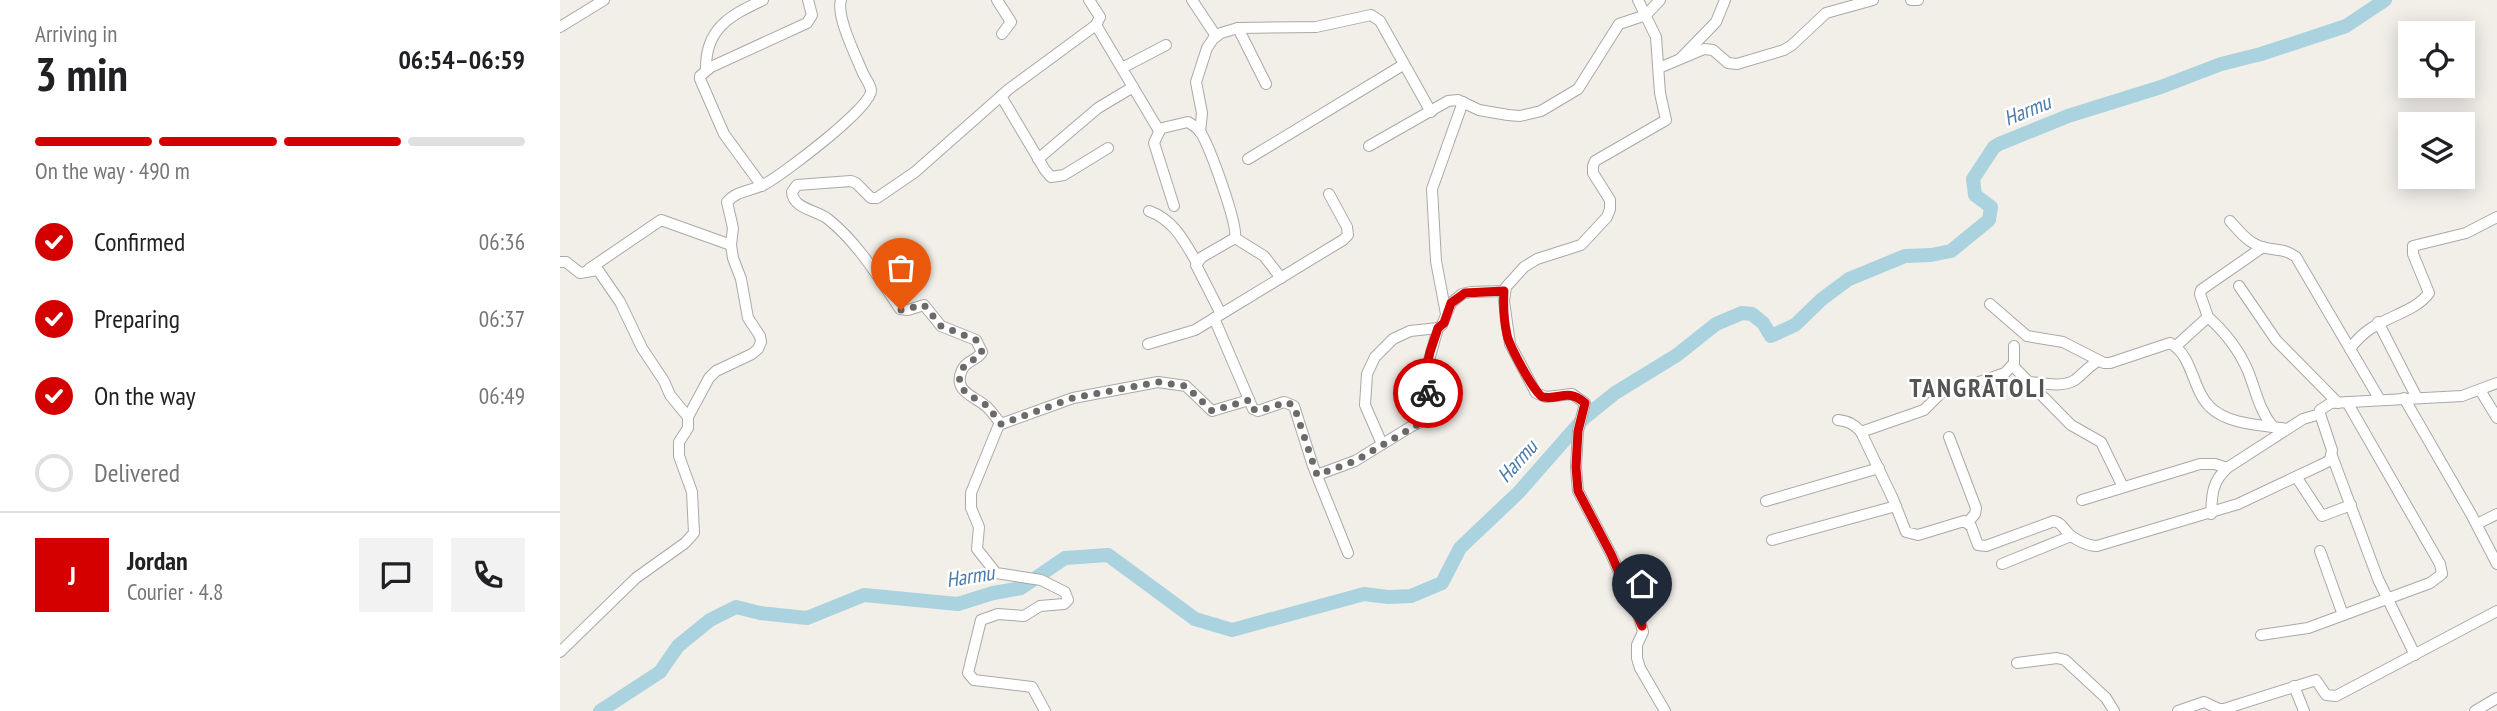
<!DOCTYPE html>
<html lang="en">
<head>
<meta charset="utf-8">
<style>
	body { margin:0; font-family:"PT Sans Narrow",sans-serif; background:#f2f2f2; color:#202124; height:100vh; display:flex; flex-direction:column; font-size:26px; white-space:nowrap }
	* { box-sizing:border-box; margin:0 }
	p { font-size:23px; color:#757577 }
	.icon { flex:none; width:38px; height:38px; fill:none; stroke:currentColor; stroke-width:2; stroke-linecap:round; stroke-linejoin:round }
	.map { position:relative; flex:1; overflow:hidden }
	.panel { display:flex; flex-direction:column; background:#fff; width:560px }
	.panel>* { flex:none }
	.controls { position:absolute; left:1838px; top:21px; display:grid; gap:14px }
	.controls a { display:grid; place-items:center; width:77px; height:77px; border-radius:0px; background:#fff; box-shadow:0 4px 18px #0003; font-size:35px }
	.pin { position:absolute; display:grid; place-items:center; width:60px; height:60px; color:#fff; margin:-72px -30px; border-radius:50% 50% 50% 0; rotate:-45deg; box-shadow:0 0 7px #0007 }
	.pin .icon { rotate:45deg }
	.courier { position:absolute; display:grid; place-items:center; width:70px; height:70px; margin:-35px; border:5px solid #d40000; border-radius:50%; background:#fff; color:#222; box-shadow:0 2px 9px #0007 }
	.overview em { font-style:normal; font-weight:800 }
	.overview div { display:flex; flex-direction:column-reverse }
	.overview { display:flex; align-items:center; justify-content:space-between; height:119px; padding:0 35px }
	h1 { font-size:46px; font-weight:800; line-height:52px }
	.bar { display:grid; grid-template-columns:repeat(4,1fr); gap:10px 7px; align-content:center; height:84px; padding:0 35px }
	.bar i { height:9px; border-radius:5px; background:#e0e0e0 }
	.bar .current { background:#d40000 }
	.bar p { grid-column:span 4 }
	.line { display:flex; align-items:center; gap:18px; padding:0 35px; border-top:2px solid #e0e0e0 }
	.line div { flex:1 }
	.round { display:grid; place-items:center; flex:none; width:74px; height:74px; border-radius:0px; background:#f2f2f2 }
	ol { padding:0 35px; list-style:none }
	li { display:flex; align-items:center; gap:21px; height:77px }
	li p { margin-inline-start:auto }
	li .icon { padding:7px; border-radius:50%; background:#d40000; color:#fff; stroke-width:4 }
	li:last-child { color:#757577 }
	li i { width:38px; height:38px; border:4px solid #e0e0e0; border-radius:50% }
	main { display:flex; flex:1; min-height:0 }
	.map>svg:first-child { display:block }
</style>
</head>
<body>
<main>
<section class="panel">
<div class="overview"><div><h1>3 min</h1><p>Arriving in</p></div><em>06:54–06:59</em></div>
<div class="bar"><i class="current"></i><i class="current"></i><i class="current"></i><i></i><p>On the way · 490 m</p></div>
<ol>
<li><svg class="icon" aria-label="check" viewBox="0 0 24 24"><path d="M5 12l5 5 9-10"/></svg>Confirmed<p>06:36</p></li>
<li><svg class="icon" aria-label="check" viewBox="0 0 24 24"><path d="M5 12l5 5 9-10"/></svg>Preparing<p>06:37</p></li>
<li><svg class="icon" aria-label="check" viewBox="0 0 24 24"><path d="M5 12l5 5 9-10"/></svg>On the way<p>06:49</p></li>
<li><i></i>Delivered</li>
</ol>
<div class="line" style="height:126px"><b class="round" style="background:#d40000;color:#fff">J</b><div><b>Jordan</b><p>Courier · 4.8</p></div><a class="round"><svg class="icon" aria-label="chat" viewBox="0 0 24 24"><path d="M4 5h16v11H9l-5 4z"/></svg></a><a class="round"><svg class="icon" aria-label="phone" viewBox="0 0 24 24"><path d="M5 4h4l2 5-3 2q2 4 5 5l2-3 5 2v4C11 20 4 13 5 4z"/></svg></a></div>
</section>
<div class="map">
<svg width="1937" height="711" viewBox="0 0 1937 711">
	<rect width="100%" height="100%" fill="#f2efe9"/>
	<g fill="none" stroke-linecap="round" stroke-linejoin="round">
		<polyline stroke="#aad3df" stroke-width="14" points="40,711 100,672 118,646 150,620 176,607 200,613 247,618 304,595 398,604 433,593 461,588 505,558 548,555 635,619 672,630 804,594 828,597 851,596 882,583 900,548 959,492 1024,418 1055,393 1117,355 1156,324 1182,313 1192,314 1203,323 1211,336 1235,325 1262,299 1289,279 1345,256 1371,255 1391,251 1429,220 1431,207 1415,195 1413,179 1434,147 1439,144 1508,116 1601,87 1661,64 1701,54 1786,26 1825,0"/>
		<g stroke="#a9a9a9" stroke-width="12">
			<g id="minor">
				<polyline points="437,0 451,22 442,34"/>
				<path d="M529 0 540 17 536 25 449 89 355 172 317 198H311L296 183 291 181 237 185 232 192C233 209 257 210 268 219 298 243 319 278 340 309L348 310 364 305 381 326 416 340 422 352C417 361 406 360 402 370 392 392 415 396 427 407 432 412 436 418 441 424L513 398 598 382 626 386 652 411 689 400"/>
				<polyline points="632,0 656,36"/>
				<polyline points="1078,0 1096,37 1100,93 1106,120 1035,161 1033,166 1033,173 1050,200 1050,209 1047,217 1021,245 977,259 964,267 946,287 944,301 950,344 976,393 986,397 1012,394 1025,403 1018,431 1016,467 1018,491 1051,554 1080,620 1083,632 1077,645 1077,658 1080,668 1105,711"/>
				<polyline points="1351,0 1358,0"/>
				<path d="M536 25 598 129 628 122C633 125 638 128 641 133 650 148 678 224 675 238L642 257 636 265 661 314"/>
				<polyline points="0,27 44,0"/>
				<polyline points="678,28 706,84"/>
				<polyline points="1121,58 1156,22 1165,0"/>
				<polyline points="562,68 606,45"/>
				<polyline points="1099,68 1144,49 1153,50 1168,63 1177,64 1224,50 1232,45 1266,13 1313,0"/>
				<path d="M146 70C145 29 169 16 203 0"/>
				<polyline points="441,96 485,170 491,177 504,175 548,148"/>
				<polyline points="600,130 594,143 614,206"/>
				<polyline points="640,132 642,113 636,82 647,48 653,39 661,33 678,28 756,27 811,15 820,21 871,112"/>
				<polyline points="809,146 888,101 898,100 919,110 948,115 960,116 981,111 1018,89 1059,24 1086,15 1100,0"/>
				<polyline points="478,159 538,108 573,87"/>
				<polyline points="688,159 843,65"/>
				<polyline points="202,186 164,134 140,79 140,76 151,67 247,23 252,15 248,0"/>
				<path d="M589 211C614 220 624 241 637 263"/>
				<path d="M1670 221C1679 231 1688 243 1702 247 1715 251 1725 248 1736 257L1820 400"/>
				<polyline points="675,238 704,256 721,278"/>
				<polyline points="0,262 6,262 20,273 38,270 60,302 82,348 104,381 110,395 128,417"/>
				<polyline points="29,269 101,220 171,245"/>
				<polyline points="1679,286 1716,340 1778,403"/>
				<path d="M1430 304 1467 336 1503 342 1544 363H1550L1610 343C1633 355 1632 390 1650 407 1668 425 1703 425 1727 429"/>
				<polyline points="886,314 876,261 872,189 903,102"/>
				<path d="M1648 317C1666 333 1679 350 1688 371 1696 391 1699 410 1713 427"/>
				<polyline points="654,318 693,409 698,411 724,402 734,406 753,466 788,553"/>
				<polyline points="1818,322 1857,398"/>
				<polyline points="588,344 635,330 783,240 788,235 787,227 769,194"/>
				<polyline points="1616,346 1648,317 1640,294 1641,290 1703,247"/>
				<path d="M1790 349C1813 315 1850 318 1869 293L1853 254V246L1906 233 1937 217"/>
				<polyline points="1453,366 1511,425 1541,442 1563,487"/>
				<path d="M1468 382C1483 383 1502 388 1515 380 1523 374 1529 366 1538 361"/>
				<polyline points="1920,390 1937,418"/>
				<polyline points="1844,398 1911,514 1937,564"/>
				<polyline points="869,418 870,406 864,378 878,328"/>
				<path d="M1278 420C1288 421 1294 424 1301 432L1333 499 1346 532 1358 535 1404 521 1411 526 1418 545 1426 546 1494 521C1501 523 1502 526 1507 532 1513 539 1528 546 1537 546L1678 504 1765 463 1770 460 1772 450 1760 414V410L1771 403 1902 396 1937 383"/>
				<polyline points="440,422 411,493 411,508 419,527 417,549 436,573 481,580 505,592 508,600 504,604 480,606 464,616 438,614 421,620 408,673 414,680 472,687 485,711"/>
				<polyline points="1301,432 1364,410 1385,389 1405,387 1445,373 1454,363 1454,346"/>
				<polyline points="1389,437 1416,508 1415,514 1408,522"/>
				<polyline points="822,444 805,405 807,374 815,357 833,339 850,331 878,328 882,325 891,303 902,294 911,292 945,291"/>
				<polyline points="1772,456 1818,579 1855,655"/>
				<polyline points="757,475 795,461 852,426 879,413"/>
				<polyline points="1737,478 1762,516 1791,505"/>
				<polyline points="1522,500 1640,464 1655,464 1667,468"/>
				<polyline points="1206,501 1319,468"/>
				<path d="M1651 514C1652 494 1652 482 1667 468L1743 419 1760 414"/>
				<polyline points="1917,524 1937,514"/>
				<polyline points="1212,540 1336,506"/>
				<polyline points="1760,551 1783,615"/>
				<polyline points="1442,564 1511,536"/>
				<polyline points="1701,635 1748,628 1870,583 1882,574 1880,564 1787,402"/>
				<path d="M0 652 76 578 125 543 134 533 132 492 119 456V442L128 428V417L149 378 156 371 192 354 198 349 201 342 200 336 188 318 181 279 173 258 171 245 173 228 167 202C177 190 193 191 205 184 222 175 315 105 311 90 310 83 304 77 302 71 295 54 276 16 281 0"/>
				<polyline points="1457,663 1497,658 1505,660 1546,698 1554,711"/>
				<polyline points="1734,686 1744,711"/>
				<polyline points="1618,711 1644,702 1659,709 1664,709 1756,680 1766,695 1776,696 1937,611"/>
				<polyline points="1915,711 1937,698"/>
			</g>
		</g>
		<use href="#minor" stroke="#fff" stroke-width="10"/>
	</g>
	<g fill="none" stroke-linecap="round" stroke-linejoin="round">
		<path stroke="#6b6a68" stroke-width="7" stroke-dasharray="0 12.6" d="M341 310 364 305 381 326 416 340 422 352C417 361 406 360 402 370 392 392 415 396 427 406 432 411 436 418 441 424L513 398 598 382 626 386 652 411 689 400 693 409 698 411 727 402 734 406 757 475 795 461 869 418 870 406 868 393"/>
		<path stroke="#d40000" stroke-width="9" d="M868 393 864 378 870 352 878 328 884 323 891 303 905 293 944 291C943 306 944 321 947 335 949 345 975 395 983 397 1001 400 1007 388 1025 403L1018 431 1016 467 1018 491 1051 554 1082 626"/>
	</g>
	<g text-anchor="middle" dominant-baseline="central" stroke-width="5" stroke-linejoin="round" paint-order="stroke">
		<g font-size="21" font-style="italic" fill="#4a7aab" stroke="#fff">
			<text transform="translate(1467 110) rotate(-22)">Harmu</text>
			<text transform="translate(957 461) rotate(-48)">Harmu</text>
			<text transform="translate(410 576) rotate(-9)">Harmu</text>
		</g>
		<g font-size="26" font-weight="bold" letter-spacing="2" fill="#555" stroke="#fff">
			<text x="1418" y="387">TANGRĀTOLI</text>
		</g>
	</g>
</svg>
<div class="controls">
<a><svg class="icon" aria-label="locate" viewBox="0 0 24 24"><circle cx="12" cy="12" r="6"/><path d="M12 2v4M12 18v4M2 12h4M18 12h4"/></svg></a>
<a><svg class="icon" aria-label="layers" viewBox="0 0 24 24"><path d="M12 4l9 5-9 5-9-5zM3 14l9 5 9-5"/></svg></a>
</div>
<div class="pin" style="left:341px;top:310px;background:#ea580c"><svg class="icon" aria-label="bag" viewBox="0 0 24 24"><path d="M5 8h14l-1 12H6zM9 8a3 3 0 0 1 6 0"/></svg></div>
<div class="pin" style="left:1082px;top:626px;background:#1f2937"><svg class="icon" aria-label="home" viewBox="0 0 24 24"><path d="M3 11l9-7 9 7M6 9v11h12V9"/></svg></div>
<div class="courier" style="left:868px;top:393px"><svg class="icon" aria-label="bike" viewBox="0 0 24 24"><circle cx="6" cy="16" r="4"/><circle cx="18" cy="16" r="4"/><path d="M6 16l4-8h5l3 8M10 8l3 8H6M13 5h3"/></svg></div>
</div>
</main>
</body>
</html>
